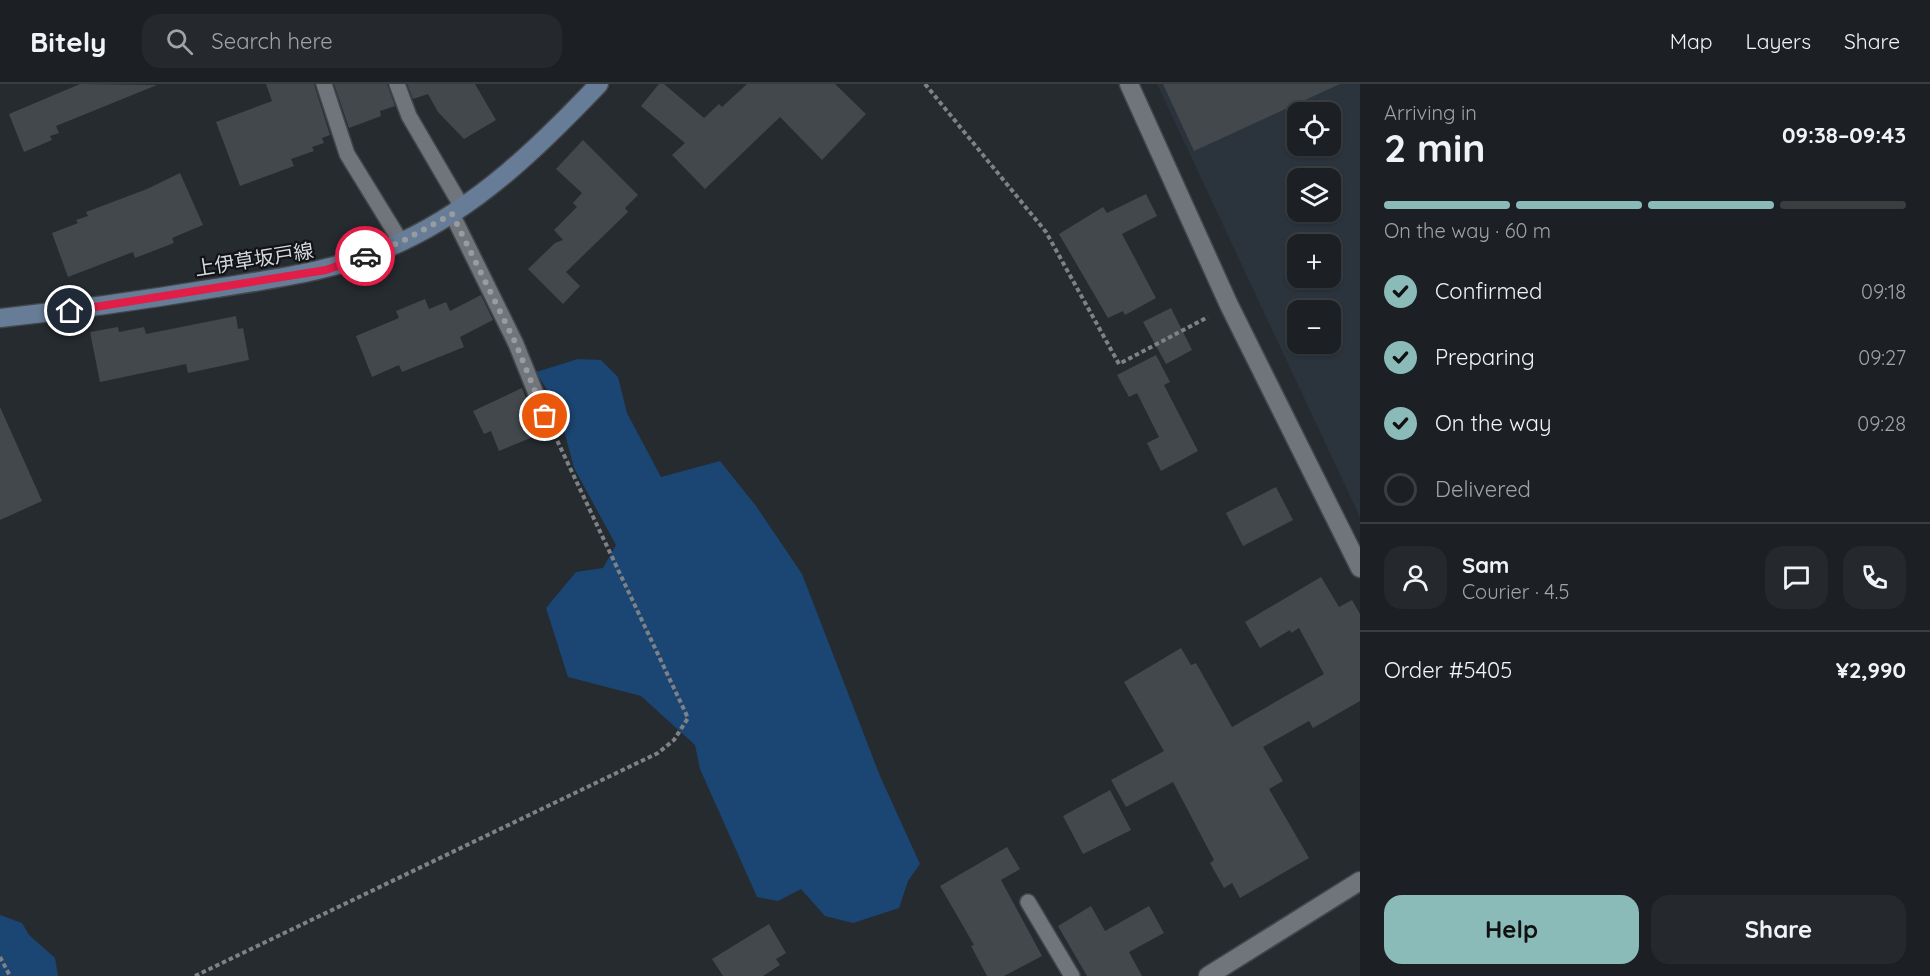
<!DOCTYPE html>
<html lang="en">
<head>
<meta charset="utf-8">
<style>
	body { margin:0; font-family:Quicksand,"Noto Sans JP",sans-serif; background:#25282c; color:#f1f3f6; height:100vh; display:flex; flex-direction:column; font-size:22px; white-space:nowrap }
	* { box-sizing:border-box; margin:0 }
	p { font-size:20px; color:#a0a3a6 }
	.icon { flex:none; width:33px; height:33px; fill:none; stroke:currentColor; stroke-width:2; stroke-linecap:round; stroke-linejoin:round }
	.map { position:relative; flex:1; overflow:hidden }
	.drawer { display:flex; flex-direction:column; background:#1c2024; width:570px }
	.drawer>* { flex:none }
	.tools { position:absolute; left:1287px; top:18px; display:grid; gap:12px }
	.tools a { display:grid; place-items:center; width:54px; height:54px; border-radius:12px; background:#1c2024; box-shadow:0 2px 4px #0004,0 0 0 2px #3a3e41; font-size:30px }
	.pin { position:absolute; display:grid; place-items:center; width:51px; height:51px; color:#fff; margin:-26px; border:3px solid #fff; border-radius:50%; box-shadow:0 2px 6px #0007 }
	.courier { position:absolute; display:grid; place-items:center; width:60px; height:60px; margin:-30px; border:4px solid #e11d48; border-radius:50%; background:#fff; color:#222; box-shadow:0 2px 8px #0007 }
	.summary em { font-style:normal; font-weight:700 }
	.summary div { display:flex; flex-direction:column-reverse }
	.summary { display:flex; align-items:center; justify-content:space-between; height:102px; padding:0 24px }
	h1 { font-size:39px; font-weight:700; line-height:45px }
	.bar { display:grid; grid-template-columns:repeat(4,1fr); gap:9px 6px; align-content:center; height:72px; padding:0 24px }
	.bar i { height:8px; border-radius:4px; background:#3a3e41 }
	.bar .current { background:#8bbbb9 }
	.bar p { grid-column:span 4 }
	.line { display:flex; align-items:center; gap:15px; padding:0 24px; border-top:2px solid #3a3e41 }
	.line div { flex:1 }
	.round { display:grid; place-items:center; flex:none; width:63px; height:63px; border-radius:18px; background:#25282c }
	ol { padding:0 24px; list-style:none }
	li { display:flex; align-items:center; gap:18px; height:66px }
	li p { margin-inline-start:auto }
	li .icon { padding:6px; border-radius:50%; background:#8bbbb9; color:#111; stroke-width:4 }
	li:last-child { color:#a0a3a6 }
	li i { width:33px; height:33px; border:3px solid #3a3e41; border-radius:50% }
	.button { display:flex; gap:12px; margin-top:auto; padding:12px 24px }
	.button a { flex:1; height:69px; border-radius:18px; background:#8bbbb9; color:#111; font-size:24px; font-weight:700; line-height:69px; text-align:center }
	.button a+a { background:#25282c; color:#f1f3f6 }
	header { display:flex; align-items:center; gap:36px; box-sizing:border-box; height:84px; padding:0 30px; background:#1c2024; border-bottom:2px solid #3a3e41 }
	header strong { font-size:28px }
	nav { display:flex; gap:33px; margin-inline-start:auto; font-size:21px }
	.search { width:420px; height:54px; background:#25282c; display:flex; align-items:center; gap:15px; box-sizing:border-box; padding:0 21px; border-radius:18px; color:#a0a3a6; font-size:22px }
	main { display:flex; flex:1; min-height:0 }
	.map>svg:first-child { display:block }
</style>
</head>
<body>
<header>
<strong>Bitely</strong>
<div class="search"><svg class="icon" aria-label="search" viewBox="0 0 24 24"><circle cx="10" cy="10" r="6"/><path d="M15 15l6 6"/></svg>Search here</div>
<nav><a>Map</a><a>Layers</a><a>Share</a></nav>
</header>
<main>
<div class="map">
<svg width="1360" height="892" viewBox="0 0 1360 892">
	<rect width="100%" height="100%" fill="#262b30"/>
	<path fill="#2b333d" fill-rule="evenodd" d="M1157 0H1360V434L1358 429ZM1298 28H1330V62H1298ZM1298 94H1330V128H1298ZM1298 160H1330V194H1298ZM1298 226H1330V260H1298Z"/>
	<g fill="#1b4572">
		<polygon points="578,275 601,276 618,293 627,329 661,393 720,377 756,422 802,490 880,692 920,780 908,797 899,824 853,839 825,832 801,805 778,817 757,813 700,685 695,661 641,612 568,593 546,524 576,488 603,484 616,461 574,384 558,324 536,288"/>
		<polygon points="0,831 22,839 29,851 55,874 58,892 0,892"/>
	</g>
	<g fill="#43484d">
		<polygon points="80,0 157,1 56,42 59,49 50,52 52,56 24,68 9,30"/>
		<polygon points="266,0 314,0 330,51 322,54 324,59 312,63 314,67 291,75 294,82 240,102 216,38 272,17"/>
		<polygon points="334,0 387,0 395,22 380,27 381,32 349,44"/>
		<polygon points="407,0 475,0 496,36 464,55 438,28 428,10 413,15"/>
		<polygon points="659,0 664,0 704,34 719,20 722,23 747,0 835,0 866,30 822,76 780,33 705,105 672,71 685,59 641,22"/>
		<polygon points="1163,0 1340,0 1194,67"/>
		<polygon points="583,56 638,111 625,124 628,128 566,188 580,202 563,220 528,185 555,159 563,156 554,146 577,123 573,119 582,109 556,85"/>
		<polygon points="180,89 203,141 172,154 174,159 135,174 133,168 68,193 52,149 78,139 76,136 88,132 86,128 147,105"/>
		<polygon points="1146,110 1157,132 1122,150 1156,214 1125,231 1123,227 1108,234 1059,150 1103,123 1107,129"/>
		<polygon points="481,211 493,236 460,253 464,263 402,288 399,281 372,293 356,252 399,234 396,227 425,215 429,225 446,218 450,227"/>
		<polygon points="1171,224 1192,266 1166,280 1143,238"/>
		<polygon points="236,232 238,245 243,244 249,276 188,289 186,280 100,298 90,248 118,243 119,248 144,243 146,250"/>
		<polygon points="1156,271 1170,298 1164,301 1198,367 1161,387 1147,359 1159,353 1137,309 1129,313 1117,291"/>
		<polygon points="522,304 540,350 499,367 491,347 484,350 473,327"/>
		<polygon points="0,323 42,417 0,436"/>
		<polygon points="1276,403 1293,436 1243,462 1226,429"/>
		<polygon points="1321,493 1339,523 1352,516 1360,530 1360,617 1313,644 1309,637 1263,663 1283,697 1269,705 1309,774 1240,814 1232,799 1224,804 1210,779 1214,776 1173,698 1126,723 1111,696 1164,667 1124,598 1181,564 1191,581 1196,579 1232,643 1324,590 1299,544 1291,549 1290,546 1260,564 1245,538"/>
		<polygon points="1110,706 1131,746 1083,770 1063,732"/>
		<polygon points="1007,763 1020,785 1001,796 1042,872 1004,892 987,892 971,862 974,861 940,802"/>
		<polygon points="1091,822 1105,847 1149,822 1164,849 1129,868 1142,892 1087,892 1058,842"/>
		<polygon points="769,840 786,869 776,875 780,881 763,892 723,892 712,875"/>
	</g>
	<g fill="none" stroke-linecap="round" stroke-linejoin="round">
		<g stroke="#43464b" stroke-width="18">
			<g id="service">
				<polyline points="324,0 347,70 401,158"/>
				<polyline points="397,0 409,32 462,123"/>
				<polyline points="452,130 516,260 545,332"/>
				<polyline points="1028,818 1072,892"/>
			</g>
		</g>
		<g stroke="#43464b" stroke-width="21">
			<g id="minor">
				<polyline points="1129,0 1229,221 1360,484"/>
				<polyline points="1208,892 1360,797"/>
			</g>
		</g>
		<g stroke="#43464b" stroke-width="21">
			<path id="secondary" d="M0 234C73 226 144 216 216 204 281 194 341 186 401 158 479 122 541 61 599 0"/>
		</g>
		<g stroke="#7e8286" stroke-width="4" stroke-dasharray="4.5 3" stroke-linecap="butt">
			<polyline points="925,0 1046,148 1119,280 1208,233"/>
			<polyline points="0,873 10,892"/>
			<polyline points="195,892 658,669 674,656 688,634 555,352"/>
		</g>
		<use href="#service" stroke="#70757b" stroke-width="15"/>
		<use href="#minor" stroke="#70757b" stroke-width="18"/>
		<use href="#secondary" stroke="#677d97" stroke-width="18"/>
	</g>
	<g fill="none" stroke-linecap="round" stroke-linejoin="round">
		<polyline stroke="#989ca0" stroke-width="6" stroke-dasharray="0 10.8" points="365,172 401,158 452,130 516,260 545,332"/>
		<polyline stroke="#e11d48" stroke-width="8" points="70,227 326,186 365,172"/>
	</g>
	<g text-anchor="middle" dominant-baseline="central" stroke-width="4.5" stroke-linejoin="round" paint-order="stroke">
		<g font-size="20" fill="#d6d9dd" stroke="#111316">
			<text transform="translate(254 175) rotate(-9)">上伊草坂戸線</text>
		</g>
	</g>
</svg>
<div class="tools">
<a><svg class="icon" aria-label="locate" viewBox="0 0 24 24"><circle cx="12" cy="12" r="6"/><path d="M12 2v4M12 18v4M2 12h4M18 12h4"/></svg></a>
<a><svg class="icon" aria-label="layers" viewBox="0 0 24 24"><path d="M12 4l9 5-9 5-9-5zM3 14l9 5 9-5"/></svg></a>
<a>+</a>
<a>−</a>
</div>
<div class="pin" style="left:545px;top:332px;background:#ea580c"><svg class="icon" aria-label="bag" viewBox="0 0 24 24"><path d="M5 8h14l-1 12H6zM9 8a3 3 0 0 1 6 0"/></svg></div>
<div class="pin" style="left:70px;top:227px;background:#1f2937"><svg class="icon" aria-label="home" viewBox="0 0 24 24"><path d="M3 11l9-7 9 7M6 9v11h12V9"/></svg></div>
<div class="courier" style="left:365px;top:172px"><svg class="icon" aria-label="car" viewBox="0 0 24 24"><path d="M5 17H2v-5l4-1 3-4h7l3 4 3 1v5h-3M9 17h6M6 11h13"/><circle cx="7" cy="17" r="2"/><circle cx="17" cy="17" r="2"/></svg></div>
</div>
<section class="drawer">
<div class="summary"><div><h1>2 min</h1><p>Arriving in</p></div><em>09:38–09:43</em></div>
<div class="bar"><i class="current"></i><i class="current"></i><i class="current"></i><i></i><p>On the way · 60 m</p></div>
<ol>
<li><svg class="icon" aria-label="check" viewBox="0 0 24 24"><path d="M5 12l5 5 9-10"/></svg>Confirmed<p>09:18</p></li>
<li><svg class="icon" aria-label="check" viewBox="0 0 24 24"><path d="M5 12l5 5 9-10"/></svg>Preparing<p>09:27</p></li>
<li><svg class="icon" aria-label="check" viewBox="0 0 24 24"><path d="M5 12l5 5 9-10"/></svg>On the way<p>09:28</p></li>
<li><i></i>Delivered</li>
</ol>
<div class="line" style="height:108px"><a class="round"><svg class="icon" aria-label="person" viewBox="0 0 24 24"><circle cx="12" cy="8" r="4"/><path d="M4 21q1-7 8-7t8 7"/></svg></a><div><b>Sam</b><p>Courier · 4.5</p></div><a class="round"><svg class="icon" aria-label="chat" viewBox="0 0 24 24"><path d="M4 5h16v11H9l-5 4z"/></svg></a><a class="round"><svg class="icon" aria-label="phone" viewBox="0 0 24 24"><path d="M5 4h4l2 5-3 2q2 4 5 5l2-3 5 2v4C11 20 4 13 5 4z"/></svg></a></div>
<div class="line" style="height:78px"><div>Order #5405</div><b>¥2,990</b></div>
<div class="button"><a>Help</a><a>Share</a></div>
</section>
</main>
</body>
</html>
